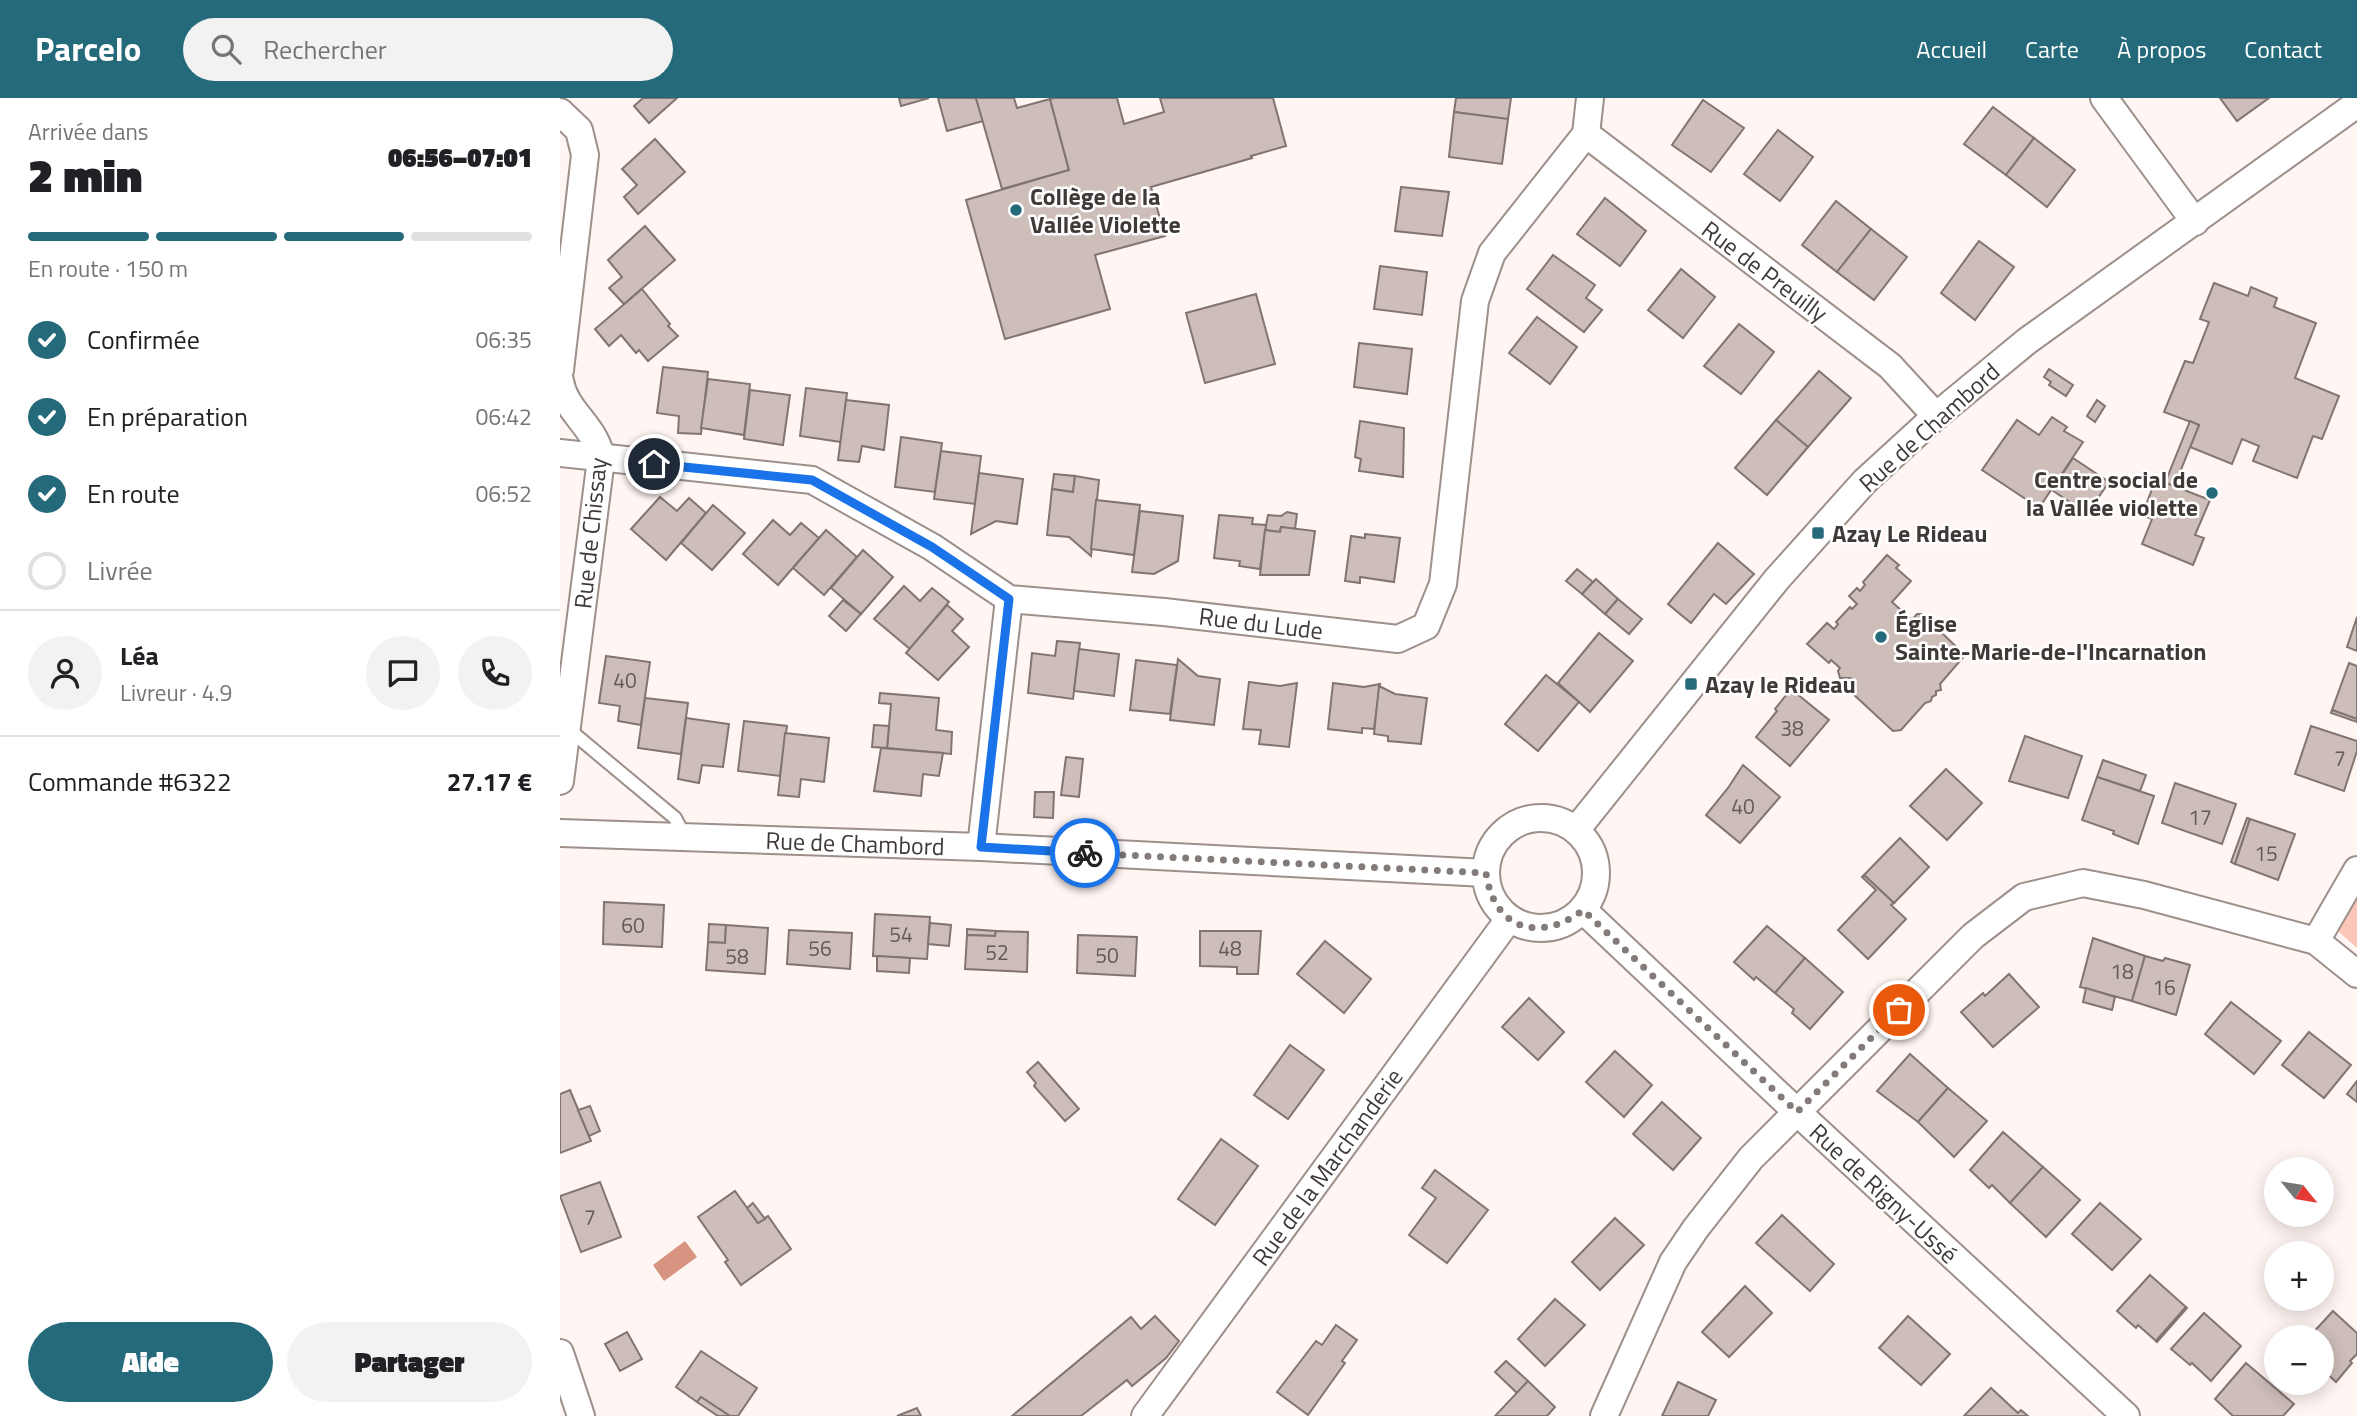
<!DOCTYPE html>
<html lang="fr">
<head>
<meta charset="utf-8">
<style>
	body { margin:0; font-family:"Titillium Web",sans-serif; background:#f2f2f2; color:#202124; height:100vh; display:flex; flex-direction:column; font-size:26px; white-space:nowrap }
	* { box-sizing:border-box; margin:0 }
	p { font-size:23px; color:#757577 }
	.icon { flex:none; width:38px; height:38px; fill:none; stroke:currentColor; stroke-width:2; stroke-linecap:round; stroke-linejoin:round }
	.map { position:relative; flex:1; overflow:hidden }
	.details { display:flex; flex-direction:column; background:#fff; width:560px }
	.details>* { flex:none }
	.needle { width:46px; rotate:120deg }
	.buttons { position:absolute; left:1704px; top:1059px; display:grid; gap:14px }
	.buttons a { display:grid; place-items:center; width:70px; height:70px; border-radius:50%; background:#fff; box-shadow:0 4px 18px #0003; font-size:35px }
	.pin { position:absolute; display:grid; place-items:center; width:60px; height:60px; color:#fff; margin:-30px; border:4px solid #fff; border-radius:50%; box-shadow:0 2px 7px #0007 }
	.courier { position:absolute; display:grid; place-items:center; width:70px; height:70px; margin:-35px; border:5px solid #1a73e8; border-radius:50%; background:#fff; color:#222; box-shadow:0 2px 9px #0007 }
	.head em { font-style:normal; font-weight:800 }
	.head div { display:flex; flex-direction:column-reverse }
	.head { display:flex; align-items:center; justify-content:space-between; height:119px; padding:0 28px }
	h1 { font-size:46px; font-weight:800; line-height:52px }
	.bar { display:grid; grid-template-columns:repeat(4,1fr); gap:10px 7px; align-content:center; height:84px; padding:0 28px }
	.bar i { height:9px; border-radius:5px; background:#e0e0e0 }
	.bar .selected { background:#246a7a }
	.bar p { grid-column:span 4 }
	.line { display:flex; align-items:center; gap:18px; padding:0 28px; border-top:2px solid #e0e0e0 }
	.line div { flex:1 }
	.round { display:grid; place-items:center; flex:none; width:74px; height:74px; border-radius:37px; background:#f2f2f2 }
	ol { padding:0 28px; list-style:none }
	li { display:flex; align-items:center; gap:21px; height:77px }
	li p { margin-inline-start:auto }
	li .icon { padding:7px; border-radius:50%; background:#246a7a; color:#fff; stroke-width:4 }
	li:last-child { color:#757577 }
	li i { width:38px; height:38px; border:4px solid #e0e0e0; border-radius:50% }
	.primary-button { display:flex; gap:14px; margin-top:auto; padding:14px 28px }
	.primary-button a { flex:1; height:80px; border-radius:42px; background:#246a7a; color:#fff; font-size:28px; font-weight:800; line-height:80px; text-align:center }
	.primary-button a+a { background:#f2f2f2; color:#202124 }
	header { display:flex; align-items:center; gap:42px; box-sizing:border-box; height:98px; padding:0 35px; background:#246a7a; color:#fff }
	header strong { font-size:33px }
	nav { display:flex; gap:38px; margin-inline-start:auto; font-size:24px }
	.search { width:490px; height:63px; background:#f2f2f2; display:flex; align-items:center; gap:18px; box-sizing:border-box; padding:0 24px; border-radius:38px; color:#757577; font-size:26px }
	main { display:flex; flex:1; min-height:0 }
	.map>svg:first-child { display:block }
</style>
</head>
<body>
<header>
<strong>Parcelo</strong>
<div class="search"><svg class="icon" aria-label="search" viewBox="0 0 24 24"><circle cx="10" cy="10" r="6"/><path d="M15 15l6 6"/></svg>Rechercher</div>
<nav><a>Accueil</a><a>Carte</a><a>À propos</a><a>Contact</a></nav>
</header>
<main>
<section class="details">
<div class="head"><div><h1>2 min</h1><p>Arrivée dans</p></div><em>06:56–07:01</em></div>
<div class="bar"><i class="selected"></i><i class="selected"></i><i class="selected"></i><i></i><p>En route · 150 m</p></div>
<ol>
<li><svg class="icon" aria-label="check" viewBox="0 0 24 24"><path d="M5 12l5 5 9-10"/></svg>Confirmée<p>06:35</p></li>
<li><svg class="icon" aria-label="check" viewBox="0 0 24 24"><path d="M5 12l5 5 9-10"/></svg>En préparation<p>06:42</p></li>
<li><svg class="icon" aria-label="check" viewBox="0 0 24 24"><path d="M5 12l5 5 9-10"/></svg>En route<p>06:52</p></li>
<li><i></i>Livrée</li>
</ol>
<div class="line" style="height:126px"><a class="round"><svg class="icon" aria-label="person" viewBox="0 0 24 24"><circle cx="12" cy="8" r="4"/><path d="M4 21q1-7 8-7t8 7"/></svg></a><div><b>Léa</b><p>Livreur · 4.9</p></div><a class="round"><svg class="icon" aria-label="chat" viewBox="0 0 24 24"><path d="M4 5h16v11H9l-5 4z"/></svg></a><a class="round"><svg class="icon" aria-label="phone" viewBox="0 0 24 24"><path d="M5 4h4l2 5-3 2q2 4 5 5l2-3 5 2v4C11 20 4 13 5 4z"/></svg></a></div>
<div class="line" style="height:91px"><div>Commande #6322</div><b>27.17 €</b></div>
<div class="primary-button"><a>Aide</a><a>Partager</a></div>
</section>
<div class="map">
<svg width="1797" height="1318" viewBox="0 0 1797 1318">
	<rect width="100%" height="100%" fill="#fff5f2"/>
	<polygon fill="#fbc7b8" points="1797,800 1797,850 1778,833"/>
	<polygon fill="#d69481" points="125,1143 137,1159 104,1183 93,1167"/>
	<g fill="#cebeba" stroke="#827470" stroke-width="2">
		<polygon points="83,0 117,0 89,25 74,8"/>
		<polygon points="339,0 369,0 341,8"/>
		<polygon points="378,0 416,0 423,23 387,33"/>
		<polygon points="416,0 454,0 457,10 490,1 509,72 442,91"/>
		<polygon points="495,0 557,0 564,26 604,14 600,0 713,0 726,48 691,58 692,60 591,89 605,138 535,157 550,211 445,241 406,102 509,72 490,1"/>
		<polygon points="896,0 951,0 948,21 894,14"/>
		<polygon points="1660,0 1709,0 1677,23"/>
		<polygon points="1143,2 1184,30 1151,74 1112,47"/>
		<polygon points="1433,9 1474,40 1446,77 1404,46"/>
		<polygon points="894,14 948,21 942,66 889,59"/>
		<polygon points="1218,32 1253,59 1220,103 1184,76"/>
		<polygon points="1474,40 1515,72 1487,109 1446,77"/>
		<polygon points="95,41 125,74 78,116 64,99 77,87 62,71"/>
		<polygon points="841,89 889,94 882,138 835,133"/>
		<polygon points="1045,100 1086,133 1060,168 1017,136"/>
		<polygon points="1276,103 1311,131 1277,174 1242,147"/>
		<polygon points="85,128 115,162 64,206 49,190 62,179 48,162"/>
		<polygon points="1311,131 1347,159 1314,202 1277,174"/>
		<polygon points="1419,143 1454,169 1415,222 1381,195"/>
		<polygon points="993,157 1035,187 1026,200 1042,212 1024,234 967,191"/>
		<polygon points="820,168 867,174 862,217 814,211"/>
		<polygon points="1121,171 1155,199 1123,240 1088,212"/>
		<polygon points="1654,185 1688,198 1691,189 1717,200 1714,209 1756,225 1735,280 1779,298 1762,341 1753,338 1737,380 1693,363 1699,348 1682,341 1672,366 1630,349 1639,327 1604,314 1625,263 1633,265 1649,224 1640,221"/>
		<polygon points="82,191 110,226 108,228 118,238 88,263 79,252 76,255 61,237 49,248 35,231"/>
		<polygon points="696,196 715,266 645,285 626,215"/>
		<polygon points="977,219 1017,249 990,286 949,255"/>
		<polygon points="1179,226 1214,254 1181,296 1144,268"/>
		<polygon points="799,245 852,251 847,296 794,289"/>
		<polygon points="103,269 148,274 141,336 118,335 119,318 97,315"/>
		<polygon points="1489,271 1513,287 1506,298 1489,287 1491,284 1484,279"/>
		<polygon points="1259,273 1291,300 1248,349 1216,322"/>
		<polygon points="148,281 190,286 184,337 141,330"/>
		<polygon points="246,290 287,295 281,344 240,338"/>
		<polygon points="190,292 230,297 223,347 184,341"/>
		<polygon points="286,302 329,307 324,352 302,348 299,364 278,362"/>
		<polygon points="1537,302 1545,308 1535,324 1527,318"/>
		<polygon points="1492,319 1507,329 1504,333 1523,344 1479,410 1422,372 1457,322 1479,337"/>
		<polygon points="1216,322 1248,349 1207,397 1175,370"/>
		<polygon points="800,323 844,330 843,379 799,373 801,361 795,359"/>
		<polygon points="1630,323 1639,327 1614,389 1605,385"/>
		<polygon points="341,339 382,345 375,394 335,389"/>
		<polygon points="381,353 421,358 415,406 374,401"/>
		<polygon points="1513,360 1549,384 1527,416 1492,392"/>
		<polygon points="419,375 463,381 457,426 436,423 411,436"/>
		<polygon points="494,376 515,378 513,394 492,391"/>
		<polygon points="515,378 539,382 531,458 509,439 487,437 492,391 513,394"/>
		<polygon points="1596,381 1650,402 1635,437 1644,440 1633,467 1582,446 1592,421 1582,417"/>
		<polygon points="100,399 117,413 129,400 146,415 106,462 71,431"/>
		<polygon points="536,402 580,407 574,457 531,451"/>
		<polygon points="153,407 185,435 152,472 121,445"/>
		<polygon points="580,413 623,418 618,463 594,476 572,474"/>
		<polygon points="727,414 737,416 735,431 721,429 720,434 705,432 708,417 721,418"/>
		<polygon points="659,417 693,420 692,426 706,427 700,471 679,468 680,463 654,460"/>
		<polygon points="213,422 230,437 241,425 259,440 218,487 183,456"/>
		<polygon points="721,429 755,433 749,477 700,477 705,432 720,434"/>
		<polygon points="266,432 297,459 264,497 233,470"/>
		<polygon points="805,436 840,440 834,484 800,479 800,485 785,483 791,438 805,440"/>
		<polygon points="1158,445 1194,476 1166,506 1154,496 1131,525 1108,506"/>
		<polygon points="303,452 333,479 301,516 271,490"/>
		<polygon points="1327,457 1339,467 1336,470 1351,483 1332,504 1352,522 1357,516 1362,516 1405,557 1380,586 1381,592 1376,593 1376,597 1372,599 1371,603 1365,605 1341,632 1333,633 1292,595 1292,590 1296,585 1291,580 1280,580 1278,573 1280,570 1271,562 1269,565 1247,546 1267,525 1274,531 1278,526 1276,524 1290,509 1292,511 1297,506 1289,498 1297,490 1300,493 1305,487 1303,484"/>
		<polygon points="1017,471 1033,484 1022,496 1006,483"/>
		<polygon points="1036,481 1058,501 1045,516 1022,496"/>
		<polygon points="344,488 360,503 372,490 389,504 350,551 314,521"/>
		<polygon points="1058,501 1082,521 1069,536 1045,516"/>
		<polygon points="283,502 301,516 286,533 269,518"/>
		<polygon points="387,507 403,521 392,533 409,549 378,582 346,555"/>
		<polygon points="1797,519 1797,553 1787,549"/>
		<polygon points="1039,535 1073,563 1030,614 998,585"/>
		<polygon points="497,543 520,545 513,601 468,595 472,555 495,558"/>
		<polygon points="519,551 559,556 554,598 514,593"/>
		<polygon points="46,558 90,564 81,627 58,623 60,608 39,605"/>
		<polygon points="618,561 638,578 660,581 654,627 610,622"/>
		<polygon points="576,562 617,567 610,616 570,612"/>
		<polygon points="1789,565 1797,568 1797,621 1772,612"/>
		<polygon points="986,577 1019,604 978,653 945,626"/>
		<polygon points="689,584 720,588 737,585 729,649 699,646 701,632 683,631"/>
		<polygon points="773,585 804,589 820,586 814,631 802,630 802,635 768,631"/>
		<polygon points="819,588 835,596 867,600 861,646 828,643 828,638 814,636"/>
		<polygon points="1231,591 1269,622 1230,668 1196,639 1217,613 1215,611"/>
		<polygon points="320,595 379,600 376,632 392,634 391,656 327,650 331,606 319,605"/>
		<polygon points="85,600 128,605 121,656 78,650"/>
		<polygon points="1772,612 1797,621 1797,624 1771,615"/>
		<polygon points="126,620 169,626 163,669 142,667 139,685 118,681"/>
		<polygon points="184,623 227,628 220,678 178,673"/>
		<polygon points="314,627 329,628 327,650 312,649"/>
		<polygon points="1751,628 1797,643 1797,653 1784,693 1735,676"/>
		<polygon points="225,635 269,640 264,684 241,681 239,699 218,697"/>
		<polygon points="1465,638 1522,658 1508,700 1449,683"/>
		<polygon points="321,650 383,655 379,678 363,676 361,698 314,693"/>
		<polygon points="506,659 523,661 519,699 501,697"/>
		<polygon points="1543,662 1586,677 1580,693 1537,679"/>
		<polygon points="1183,667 1220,699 1180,745 1146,717 1168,690"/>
		<polygon points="1386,671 1422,705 1387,742 1350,708"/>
		<polygon points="1537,679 1594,698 1578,746 1553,736 1554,733 1522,722"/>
		<polygon points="1615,685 1676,706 1662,746 1602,725"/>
		<polygon points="475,694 494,694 493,720 474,719"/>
		<polygon points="1687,720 1690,721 1675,766 1671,764"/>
		<polygon points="1690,721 1735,736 1718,782 1675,766"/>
		<polygon points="1340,740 1369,769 1334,805 1304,777"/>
		<polygon points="1304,777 1334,805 1331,807 1346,821 1308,861 1278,832 1316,792 1302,779"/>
		<polygon points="44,804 104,807 102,849 43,846"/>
		<polygon points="315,816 370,819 367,861 313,858"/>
		<polygon points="370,825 391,827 389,848 368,846"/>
		<polygon points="149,826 166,827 165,845 148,844"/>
		<polygon points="166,827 208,830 205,876 146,872 148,844 165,845"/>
		<polygon points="1207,828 1245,860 1215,895 1196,879 1194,882 1174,864"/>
		<polygon points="407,831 436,833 435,838 407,837"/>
		<polygon points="229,832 292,835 290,871 227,866"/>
		<polygon points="436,833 468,834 467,874 405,871 407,837 435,838"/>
		<polygon points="640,833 701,833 698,876 677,876 677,869 640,868"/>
		<polygon points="518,837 577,839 575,878 517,875"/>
		<polygon points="1533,840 1585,858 1572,903 1520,889"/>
		<polygon points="765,843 811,881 784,915 737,876"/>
		<polygon points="317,858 350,860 349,875 317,873"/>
		<polygon points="1585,858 1603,863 1605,860 1630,867 1616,917 1572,903"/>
		<polygon points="1245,860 1283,894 1250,931 1232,915 1234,911 1215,895"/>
		<polygon points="1449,876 1479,909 1433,949 1401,914 1423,895 1425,898"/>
		<polygon points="1526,890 1555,899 1552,912 1523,904"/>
		<polygon points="969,900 1004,934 978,962 942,929"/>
		<polygon points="1671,904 1721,943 1694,976 1645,936"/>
		<polygon points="1749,934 1791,967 1764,1000 1722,967"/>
		<polygon points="730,947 764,972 728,1021 694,997"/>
		<polygon points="1055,953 1092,987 1064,1019 1026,984"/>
		<polygon points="1350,956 1388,990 1358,1024 1317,993"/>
		<polygon points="478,964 519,1011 505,1023 474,988 476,985 467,974"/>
		<polygon points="1797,983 1797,1004 1787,996"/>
		<polygon points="1388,990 1427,1023 1394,1059 1358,1024"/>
		<polygon points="10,992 31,1043 0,1055 0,996"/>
		<polygon points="1102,1004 1141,1040 1113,1072 1073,1036"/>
		<polygon points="30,1008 40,1033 29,1038 18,1012"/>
		<polygon points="1443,1034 1483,1069 1450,1105 1432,1087 1429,1090 1410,1072"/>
		<polygon points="661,1041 698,1068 655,1127 618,1101"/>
		<polygon points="1483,1069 1520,1102 1486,1139 1450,1105"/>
		<polygon points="875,1072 928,1112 887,1165 849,1137 876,1100 862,1090"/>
		<polygon points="40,1084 61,1139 21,1154 0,1098"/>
		<polygon points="175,1093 198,1125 208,1118 231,1151 181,1187 165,1164 168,1162 138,1119"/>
		<polygon points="193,1105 205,1121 198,1125 187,1110"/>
		<polygon points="1540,1105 1581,1141 1552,1172 1512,1136"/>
		<polygon points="1222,1117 1274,1166 1250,1193 1196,1145"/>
		<polygon points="1055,1120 1084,1147 1040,1192 1012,1164"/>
		<polygon points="1590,1177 1626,1209 1596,1243 1578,1227 1576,1230 1557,1213"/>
		<polygon points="1185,1188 1212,1215 1169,1259 1142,1234"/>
		<polygon points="995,1201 1025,1227 985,1268 958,1241"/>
		<polygon points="1626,1209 1627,1210 1597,1244 1596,1243"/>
		<polygon points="1773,1213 1797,1235 1797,1256 1790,1263 1792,1265 1776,1284 1762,1271 1762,1239 1749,1239"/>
		<polygon points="1644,1215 1681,1248 1651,1283 1632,1265 1630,1267 1611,1251"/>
		<polygon points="595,1218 619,1243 606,1260 572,1288 567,1282 521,1318 452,1318 571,1219 581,1231"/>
		<polygon points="1348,1218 1390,1256 1361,1287 1319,1250"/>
		<polygon points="776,1227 797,1242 782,1263 785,1265 748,1317 717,1294 756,1243 762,1247"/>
		<polygon points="67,1234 82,1261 60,1273 45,1246"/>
		<polygon points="141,1253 197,1290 178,1318 170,1318 141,1299 137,1304 116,1289"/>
		<polygon points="946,1263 968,1283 957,1295 935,1274"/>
		<polygon points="1686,1265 1734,1306 1723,1318 1673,1318 1655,1301"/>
		<polygon points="968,1283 995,1309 987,1318 935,1318"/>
		<polygon points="1118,1284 1156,1302 1148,1318 1102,1318"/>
		<polygon points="1431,1290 1458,1315 1461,1312 1468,1318 1404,1318"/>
		<polygon points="141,1299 170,1318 158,1318 137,1304"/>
		<polygon points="357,1310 361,1318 337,1318"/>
	</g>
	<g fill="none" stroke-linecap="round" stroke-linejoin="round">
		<g stroke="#9d8f8a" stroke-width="16">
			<polyline id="lane" points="7,630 115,720 125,739"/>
		</g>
		<g stroke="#9d8f8a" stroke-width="30">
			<g id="street">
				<polyline points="1544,0 1635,124"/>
				<polyline points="0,14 19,32 25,57 0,272"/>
				<polyline points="1026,36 1330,268 1376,318"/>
				<path d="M0 283C5 314 37 329 41 361L0 683"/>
				<polyline points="0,355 252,382 372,449 449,501 604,514 838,541 866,528 883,486 915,203 932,155 1026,36 1030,0"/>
				<circle cx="981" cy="775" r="55"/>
				<polyline points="1016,732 1217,481 1305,383 1376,318 1467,243 1797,6"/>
				<polyline points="0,735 421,749 926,775"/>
				<polyline points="421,749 449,501"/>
				<polyline points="1023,812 1237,1014 1566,1318"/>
				<polyline points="1756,843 1797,772"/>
				<polyline points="0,1255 21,1318"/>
				<polyline points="585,1318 949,821"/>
				<polyline points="1044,1318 1113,1164 1136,1130 1191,1060 1413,838 1464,799 1523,785 1584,797 1756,843 1797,876"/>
			</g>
		</g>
		<use href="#lane" stroke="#fff" stroke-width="12"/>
		<use href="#street" stroke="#fff" stroke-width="26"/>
	</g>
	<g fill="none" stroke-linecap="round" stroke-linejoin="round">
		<path stroke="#827b78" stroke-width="7" stroke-dasharray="0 12.6" d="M525 755 926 775C934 832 980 845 1023 812L1237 1014 1339 912"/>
		<polyline stroke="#1a73e8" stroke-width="9" points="94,366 252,382 372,449 449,501 421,749 525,755"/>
	</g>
	<g fill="#246a7a" stroke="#fff" stroke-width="2.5">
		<circle cx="456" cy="112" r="7"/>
		<circle cx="1652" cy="395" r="7"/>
		<rect x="1251" y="428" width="14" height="14" rx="3.5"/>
		<circle cx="1321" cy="539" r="7"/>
		<rect x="1124" y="579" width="14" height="14" rx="3.5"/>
	</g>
	<g text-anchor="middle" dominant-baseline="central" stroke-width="5" stroke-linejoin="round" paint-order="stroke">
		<g font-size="21" fill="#635a58">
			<text x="65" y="582">40</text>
			<text x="1232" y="630">38</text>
			<text x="1780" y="660">7</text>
			<text x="1183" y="708">40</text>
			<text x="1640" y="719">17</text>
			<text x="1706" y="755">15</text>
			<text x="73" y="827">60</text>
			<text x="341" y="836">54</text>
			<text x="260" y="850">56</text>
			<text x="670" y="850">48</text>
			<text x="437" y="854">52</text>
			<text x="547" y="857">50</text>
			<text x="177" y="858">58</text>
			<text x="1562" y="873">18</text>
			<text x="1604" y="889">16</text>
			<text x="30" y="1119">7</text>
		</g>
		<g font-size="24" font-weight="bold" fill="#3f3937" stroke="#fff" text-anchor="start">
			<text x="470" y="98">Collège de la<tspan x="470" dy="28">Vallée Violette</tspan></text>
			<text x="1638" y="381" text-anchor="end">Centre social de<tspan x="1638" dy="28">la Vallée violette</tspan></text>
			<text x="1272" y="435">Azay Le Rideau</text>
			<text x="1335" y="525">Église<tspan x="1335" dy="28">Sainte-Marie-de-l'Incarnation</tspan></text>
			<text x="1145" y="586">Azay le Rideau</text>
		</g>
		<g font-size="24" fill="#3f3937" stroke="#fff">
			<text transform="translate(1205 173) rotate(37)">Rue de Preuilly</text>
			<text transform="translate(1369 329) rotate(-42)">Rue de Chambord</text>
			<text transform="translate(30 435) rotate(-84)">Rue de Chissay</text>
			<text transform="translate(701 525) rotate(7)">Rue du Lude</text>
			<text transform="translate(295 745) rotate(2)">Rue de Chambord</text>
			<text transform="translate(767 1069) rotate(-54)">Rue de la Marchanderie</text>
			<text transform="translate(1324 1095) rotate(43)">Rue de Rigny-Ussé</text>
		</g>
	</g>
</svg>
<div class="buttons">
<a><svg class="needle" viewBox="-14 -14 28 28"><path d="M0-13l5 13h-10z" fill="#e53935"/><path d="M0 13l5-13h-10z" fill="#757577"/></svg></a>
<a>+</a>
<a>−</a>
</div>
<div class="pin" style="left:1339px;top:912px;background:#ea580c"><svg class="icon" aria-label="bag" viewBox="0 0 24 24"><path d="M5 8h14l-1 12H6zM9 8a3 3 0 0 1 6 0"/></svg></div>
<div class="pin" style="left:94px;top:366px;background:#1f2937"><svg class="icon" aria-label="home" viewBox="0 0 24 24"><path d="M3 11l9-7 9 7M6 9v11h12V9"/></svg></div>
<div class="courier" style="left:525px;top:755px"><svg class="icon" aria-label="bike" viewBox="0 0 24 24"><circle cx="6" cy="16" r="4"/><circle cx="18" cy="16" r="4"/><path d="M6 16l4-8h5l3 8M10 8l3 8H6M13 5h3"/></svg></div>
</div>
</main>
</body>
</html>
